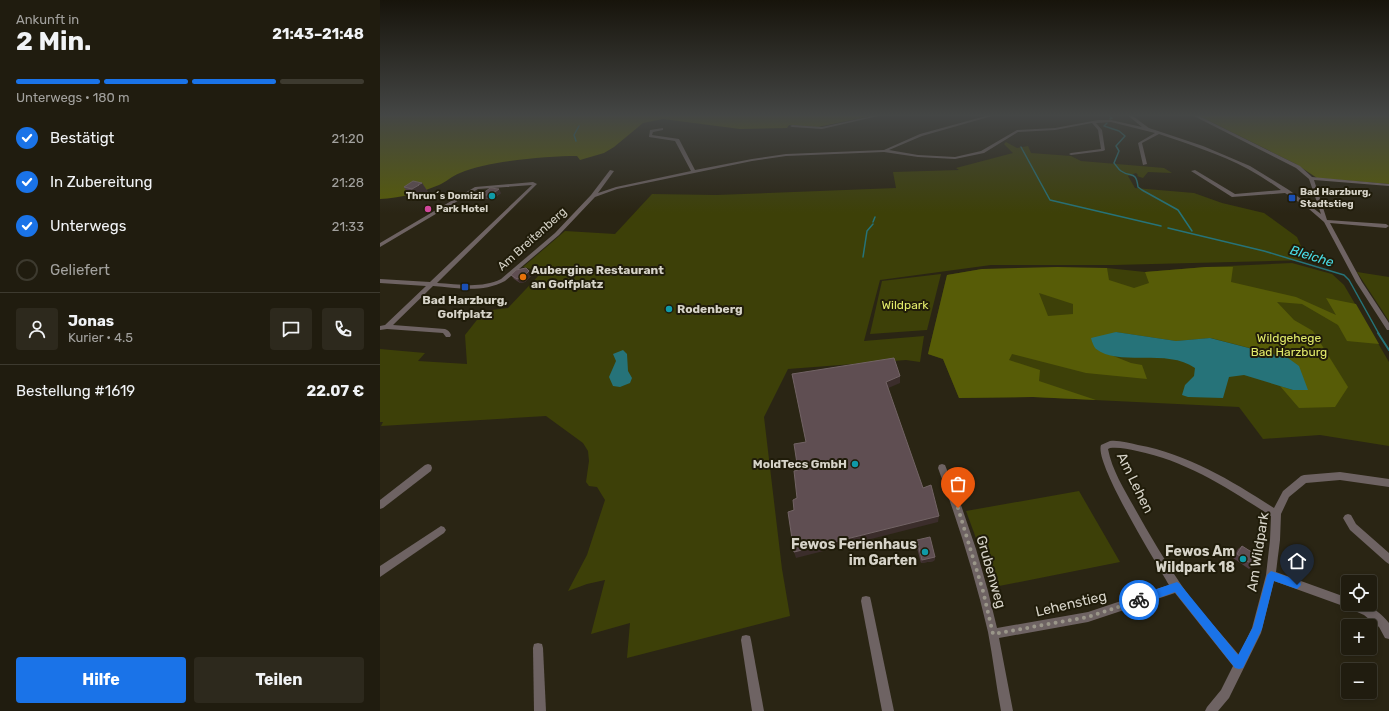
<!DOCTYPE html>
<html lang="de">
<head>
<meta charset="utf-8">
<style>
	body { margin:0; font-family:Rubik,sans-serif; background:#2d291d; color:#f1f3f6; height:100vh; display:flex; flex-direction:column; font-size:15px; white-space:nowrap }
	* { box-sizing:border-box; margin:0 }
	p { font-size:13px; color:#a2a19e }
	.icon { flex:none; width:22px; height:22px; fill:none; stroke:currentColor; stroke-width:2; stroke-linecap:round; stroke-linejoin:round }
	.map { position:relative; flex:1; overflow:hidden }
	.panel { display:flex; flex-direction:column; background:#201c0f; width:380px }
	.panel>* { flex:none }
	.fabs { position:absolute; left:961px; top:575px; display:grid; gap:8px }
	.fabs a { display:grid; place-items:center; width:36px; height:36px; border-radius:4px; background:#201c0f; box-shadow:0 2px 6px #0003,0 0 0 1px #3d3a2f; font-size:20px }
	.pin { position:absolute; display:grid; place-items:center; width:34px; height:34px; color:#fff; margin:-41px -17px; border-radius:50% 50% 50% 0; rotate:-45deg; box-shadow:0 0 4px #0007 }
	.pin .icon { rotate:45deg }
	.courier { position:absolute; display:grid; place-items:center; width:40px; height:40px; margin:-20px; border:3px solid #1a73e8; border-radius:50%; background:#fff; color:#222; box-shadow:0 1px 5px #0007 }
	.headline em { font-style:normal; font-weight:700 }
	.headline div { display:flex; flex-direction:column-reverse }
	.headline { display:flex; align-items:center; justify-content:space-between; height:68px; padding:0 16px }
	h1 { font-size:26px; font-weight:700; line-height:30px }
	.bar { display:grid; grid-template-columns:repeat(4,1fr); gap:6px 4px; align-content:center; height:48px; padding:0 16px }
	.bar i { height:5px; border-radius:3px; background:#3d3a2f }
	.bar .on { background:#1a73e8 }
	.bar p { grid-column:span 4 }
	.line { display:flex; align-items:center; gap:10px; padding:0 16px; border-top:1px solid #3d3a2f }
	.line div { flex:1 }
	.round { display:grid; place-items:center; flex:none; width:42px; height:42px; border-radius:4px; background:#2d291d }
	ol { padding:0 16px; list-style:none }
	li { display:flex; align-items:center; gap:12px; height:44px }
	li p { margin-inline-start:auto }
	li .icon { padding:4px; border-radius:50%; background:#1a73e8; color:#fff; stroke-width:4 }
	li:last-child { color:#a2a19e }
	li i { width:22px; height:22px; border:2px solid #3d3a2f; border-radius:50% }
	.button { display:flex; gap:8px; margin-top:auto; padding:8px 16px }
	.button a { flex:1; height:46px; border-radius:4px; background:#1a73e8; color:#fff; font-size:16px; font-weight:700; line-height:46px; text-align:center }
	.button a+a { background:#2d291d; color:#f1f3f6 }
	main { display:flex; flex:1; min-height:0 }
	.map>svg:first-child { display:block }
</style>
</head>
<body>
<main>
<section class="panel">
<div class="headline"><div><h1>2 Min.</h1><p>Ankunft in</p></div><em>21:43–21:48</em></div>
<div class="bar"><i class="on"></i><i class="on"></i><i class="on"></i><i></i><p>Unterwegs · 180 m</p></div>
<ol>
<li><svg class="icon" aria-label="check" viewBox="0 0 24 24"><path d="M5 12l5 5 9-10"/></svg>Bestätigt<p>21:20</p></li>
<li><svg class="icon" aria-label="check" viewBox="0 0 24 24"><path d="M5 12l5 5 9-10"/></svg>In Zubereitung<p>21:28</p></li>
<li><svg class="icon" aria-label="check" viewBox="0 0 24 24"><path d="M5 12l5 5 9-10"/></svg>Unterwegs<p>21:33</p></li>
<li><i></i>Geliefert</li>
</ol>
<div class="line" style="height:72px"><a class="round"><svg class="icon" aria-label="person" viewBox="0 0 24 24"><circle cx="12" cy="8" r="4"/><path d="M4 21q1-7 8-7t8 7"/></svg></a><div><b>Jonas</b><p>Kurier · 4.5</p></div><a class="round"><svg class="icon" aria-label="chat" viewBox="0 0 24 24"><path d="M4 5h16v11H9l-5 4z"/></svg></a><a class="round"><svg class="icon" aria-label="phone" viewBox="0 0 24 24"><path d="M5 4h4l2 5-3 2q2 4 5 5l2-3 5 2v4C11 20 4 13 5 4z"/></svg></a></div>
<div class="line" style="height:52px"><div>Bestellung #1619</div><b>22.07 €</b></div>
<div class="button"><a>Hilfe</a><a>Teilen</a></div>
</section>
<div class="map">
<svg width="1009" height="711" viewBox="0 0 1009 711">
	<rect width="100%" height="100%" fill="#2a2514"/>
	<g fill="#3d4008">
		<polygon points="626,142 637,148 648,146 651,153 691,156 701,161 784,168 792,173 768,172 763,178 757,176 758,175 756,173 748,176 755,188 814,193 842,203 884,213 917,237 927,260 733,265 611,265 500,280 484,341 544,336 540,362 526,360 408,369 384,417 402,569 410,616 247,658 250,623 211,634 225,580 207,584 188,591 207,555 225,500 217,487 209,486 206,482 209,461 208,451 203,443 166,416 1,426 3,422 0,422 0,349 45,353 38,361 87,364 85,335 104,311 128,308 162,272 143,267 185,231 235,234 272,194 336,195 516,188 513,172 579,170 576,168 633,153 624,144"/>
		<polygon points="912,263 952,274 964,285 1009,362 1009,446 940,435 883,439 859,407 653,397 579,398 563,359 548,354 567,275 602,269 727,268 765,272 826,267"/>
		<polygon points="977,272 1009,277 1009,321"/>
		<polygon points="561,274 547,330 490,334 502,281"/>
		<polygon points="699,491 740,562 614,587 586,511"/>
	</g>
	<g fill="#575c07" fill-rule="evenodd">
		<path d="M0 114H501L438 127 409 125 407 128 360 129 283 119 263 123 234 147 224 153 200 160 197 156C166 156 108 161 80 173 72 176 66 182 59 185 40 193 20 198 0 199Z"/>
		<polygon points="815,114 1009,114 1009,184 937,178 916,164"/>
		<path d="M677 267 727 268 729 280 754 288 769 283 765 272 826 267H853L851 282 916 297 956 315 946 298 976 304 999 344 967 341 958 325 922 304 897 302 914 320 933 331 968 387 955 407 919 408 900 386 913 390H927L924 381 908 358 831 338 796 341 736 332 716 349 751 363 762 365 767 379 706 373 632 354 629 360 660 370 659 381 716 400 653 397 579 398 563 359 548 354 567 275 602 269ZM659 293 693 304V314L668 316Z"/>
	</g>
	<g fill="#267379">
		<path d="M736 332 796 341 830 338 908 358 919 366 928 390H913L864 375 849 377 843 398 808 397 802 395 805 385 814 376 815 368C787 348 739 367 716 349 714 347 712 342 711 338Z"/>
		<polygon points="243,350 247,354 248,371 252,378 250,383 240,387 233,386 229,377 236,361 233,354"/>
	</g>
	<g fill="none" stroke-linecap="round" stroke-linejoin="round">
		<g stroke="#267379" stroke-width="1.5">
			<polyline points="727,114 732,118 730,119"/>
			<path d="M727 123 724 126 739 131 745 136 736 146 739 151 734 163C736 165 738 169 741 171 751 178 756 170 758 187L762 190 798 210 812 231"/>
			<polyline points="196,141 194,135 199,126"/>
			<polyline points="641,147 670,200 781,226"/>
			<polyline points="493,222 495,217"/>
			<polyline points="788,228 884,251 964,275 969,280 999,334"/>
			<polyline points="483,257 487,231 493,224"/>
		</g>
		<polyline stroke="#267379" stroke-width="2" points="998,333 1009,350"/>
		<g fill="#6e6363" fill-rule="evenodd">
			<polygon points="501,114 507,114 442,129 412,127 410,126 412,125 442,127"/>
			<path d="M613 114H619L542 136 509 150 538 155 575 157 601 151 637 130 675 128 718 120H731L762 127 746 114H750L769 128 823 146 870 166 909 190 941 214 929 179 916 168 810 114H815L920 166 932 177 1009 184V186L934 180 947 220 1006 224 1009 226 1006 228 950 223 982 282 1009 323V330H1007L976 282 944 222 929 209 905 193 852 197 811 171 815 170 855 194 901 190C890 182 879 175 868 169 840 154 808 144 779 134L762 143 767 164 763 165 758 143 775 133 731 122 716 123 722 130 725 150 723 151 691 155 689 154 691 153 721 149 718 130 712 123 675 130 638 132 604 153 575 159 538 157 504 152 406 156 372 161 237 189 215 197 179 235 125 281C103 293 77 288 53 286L13 325 65 329C68 330 70 332 71 335L70 337H66L63 333 7 329 0 330V326L5 325 46 286 0 283V279L50 282 152 185 98 189 0 247V243L95 187 153 182 157 184 57 283C78 284 101 289 121 279L175 233 211 195 230 170 234 171 218 193 236 187 311 171 295 141 269 137 270 130 283 128V130L273 132 272 135 299 139 315 170 372 159 406 154 504 150 540 134Z"/>
			<path d="M730 441C739 440 749 443 758 445 808 454 852 481 894 508L903 491 921 476 924 475 960 472 1009 479V487L960 480 926 483 909 497 901 514 900 540 896 572 968 598V604C972 604 977 603 982 604 992 606 1003 615 1009 623V639L1005 638 999 627 984 615 966 607 894 581 881 633 849 698 838 711H825L827 707 841 690 853 666 795 593 708 622 619 638 633 711H621C616 685 613 658 608 632 595 576 578 522 558 468L559 465 562 464 565 465 582 508 596 549 608 591 617 628 708 612 789 585C777 564 714 463 721 445ZM730 448C739 447 748 449 757 451 807 461 849 489 891 516L890 540 886 575 872 628 859 655C840 632 819 610 802 586 785 561 769 534 754 507 744 489 732 470 728 449Z"/>
			<polygon points="48,464 51,465 52,468 51,471 3,508 0,509 0,500 45,465"/>
			<polygon points="968,514 971,515 976,524 1009,553 1009,564 1006,562 970,530 963,518 965,515"/>
			<polygon points="61,526 64,527 66,530 64,533 0,577 0,566"/>
			<polygon points="486,596 490,597 491,601 514,711 502,711 481,601 482,597"/>
			<polygon points="366,635 370,636 371,640 384,711 372,711 361,640 362,636"/>
			<polygon points="158,643 162,644 163,648 166,711 154,711 153,648 154,644"/>
		</g>
	</g>
	<g fill="#513e44">
		<polygon points="42,183 50,195 47,197 47,198 40,201 32,200 24,187"/>
		<polygon points="121,193 113,199 103,199 101,195"/>
		<polygon points="131,275 151,276 145,282 140,283 134,279"/>
		<polygon points="537,540 555,557 554,561 541,563 536,544"/>
		<polygon points="862,546 873,565 869,569 853,558 858,549"/>
	</g>
	<g fill="#3b2d2b">
		<polygon points="42,183 50,195 47,197 47,198 40,201 32,189"/>
		<polygon points="119,189 121,193 113,199 111,195"/>
		<polygon points="149,271 151,276 145,282 140,283 137,279"/>
		<polygon points="520,376 520,383 506,389 506,382"/>
		<polygon points="559,516 558,522 416,558 414,552"/>
		<polygon points="555,557 554,561 541,563 542,560"/>
	</g>
	<g fill="#5f4e52" stroke="#726365">
		<polygon points="33,181 42,183 38,185 39,185 32,189 24,187"/>
		<polygon points="110,188 119,189 111,195 101,195"/>
		<polygon points="146,268 149,271 142,278 137,279 131,275 136,270"/>
		<polygon points="514,358 520,376 506,382 543,488 551,485 559,516 414,552 408,512 414,510 413,500 417,498 414,471 418,470 414,444 426,442 412,374"/>
		<polygon points="550,537 555,557 542,560 537,540"/>
		<polygon points="862,546 878,556 873,565 857,554"/>
	</g>
	<linearGradient id="sky" x2="0" y2="1"><stop stop-color="#17140b"/><stop offset="0.54" stop-color="#444645"/><stop offset="1" stop-color="#444645" stop-opacity="0"/></linearGradient>
	<rect width="1009" height="213" fill="url(#sky)"/>
	<polygon fill="#1a73e8" points="891,571 920,581 921,585 917,589 894,581 882,629 863,668 859,669 855,668 795,592 759,605 754,600 759,595 797,582 800,584 858,655 873,627 887,575"/>
	<g fill="none" stroke-linecap="round" stroke-linejoin="round">
		<polyline stroke="#9a9689" stroke-width="4" stroke-dasharray="0 7.2" points="578,508 603,591 613,634 708,617 759,600"/>
	</g>
	<g fill="#0f9aa8" stroke="#201c0a" stroke-width="1.5">
		<circle cx="112" cy="196" r="4"/>
		<circle cx="289" cy="309" r="4"/>
		<circle cx="475" cy="464" r="4"/>
		<circle cx="545" cy="552" r="4"/>
		<circle cx="863" cy="559" r="4"/>
	</g>
	<g fill="#1a4fb4" stroke="#201c0a" stroke-width="1.5">
		<rect x="908" y="194" width="8" height="8" rx="2"/>
		<rect x="81" y="283" width="8" height="8" rx="2"/>
	</g>
	<circle fill="#d1479c" stroke="#201c0a" stroke-width="1.5" cx="48" cy="209" r="4"/>
	<circle fill="#e8710a" stroke="#201c0a" stroke-width="1.5" cx="143" cy="277" r="4"/>
	<g text-anchor="middle" dominant-baseline="central" stroke-width="4" stroke-linejoin="round" paint-order="stroke">
		<g font-size="10" font-weight="bold" fill="#d6d3c8" stroke="#201c0a" text-anchor="start">
			<text x="920" y="192">Bad Harzburg,<tspan x="920" dy="12">Stadtstieg</tspan></text>
			<text x="104" y="196" text-anchor="end">Thrun´s Domizil</text>
			<text x="56" y="209">Park Hotel</text>
		</g>
		<g font-size="12" fill="#d6d3c8" stroke="#201c0a">
			<text transform="translate(152 239) rotate(-42)">Am Breitenberg</text>
		</g>
		<g font-size="12" font-weight="bold" fill="#d6d3c8" stroke="#201c0a" text-anchor="start">
			<text x="151" y="270">Aubergine Restaurant<tspan x="151" dy="14">an Golfplatz</tspan></text>
			<text x="85" y="300" text-anchor="middle">Bad Harzburg,<tspan x="85" dy="14">Golfplatz</tspan></text>
			<text x="297" y="309">Rodenberg</text>
			<text x="467" y="464" text-anchor="end">MoldTecs GmbH</text>
		</g>
		<g font-size="12" fill="#e2eb6a" stroke="#201c0a">
			<text x="525" y="305">Wildpark</text>
			<text x="909" y="338">Wildgehege<tspan x="909" dy="14">Bad Harzburg</tspan></text>
		</g>
		<g font-size="13" font-style="italic" fill="#49dde7" stroke="#201c0a">
			<text transform="translate(932 256) rotate(17)">Bleiche</text>
		</g>
		<g font-size="14" fill="#d6d3c8" stroke="#201c0a">
			<text transform="translate(755 483) rotate(64)">Am Lehen</text>
			<text transform="translate(878 552) rotate(-81)">Am Wildpark</text>
			<text transform="translate(611 572) rotate(74)">Grubenweg</text>
			<text transform="translate(691 604) rotate(-13)">Lehenstieg</text>
		</g>
		<g font-size="14" font-weight="bold" fill="#d6d3c8" stroke="#201c0a" text-anchor="end">
			<text x="537" y="544">Fewos Ferienhaus<tspan x="537" dy="16">im Garten</tspan></text>
			<text x="855" y="551">Fewos Am<tspan x="855" dy="16">Wildpark 18</tspan></text>
		</g>
	</g>
</svg>
<div class="fabs">
<a><svg class="icon" aria-label="locate" viewBox="0 0 24 24"><circle cx="12" cy="12" r="6"/><path d="M12 2v4M12 18v4M2 12h4M18 12h4"/></svg></a>
<a>+</a>
<a>−</a>
</div>
<div class="pin" style="left:578px;top:508px;background:#ea580c"><svg class="icon" aria-label="bag" viewBox="0 0 24 24"><path d="M5 8h14l-1 12H6zM9 8a3 3 0 0 1 6 0"/></svg></div>
<div class="pin" style="left:917px;top:585px;background:#1f2937"><svg class="icon" aria-label="home" viewBox="0 0 24 24"><path d="M3 11l9-7 9 7M6 9v11h12V9"/></svg></div>
<div class="courier" style="left:759px;top:600px"><svg class="icon" aria-label="bike" viewBox="0 0 24 24"><circle cx="6" cy="16" r="4"/><circle cx="18" cy="16" r="4"/><path d="M6 16l4-8h5l3 8M10 8l3 8H6M13 5h3"/></svg></div>
</div>
</main>
</body>
</html>
